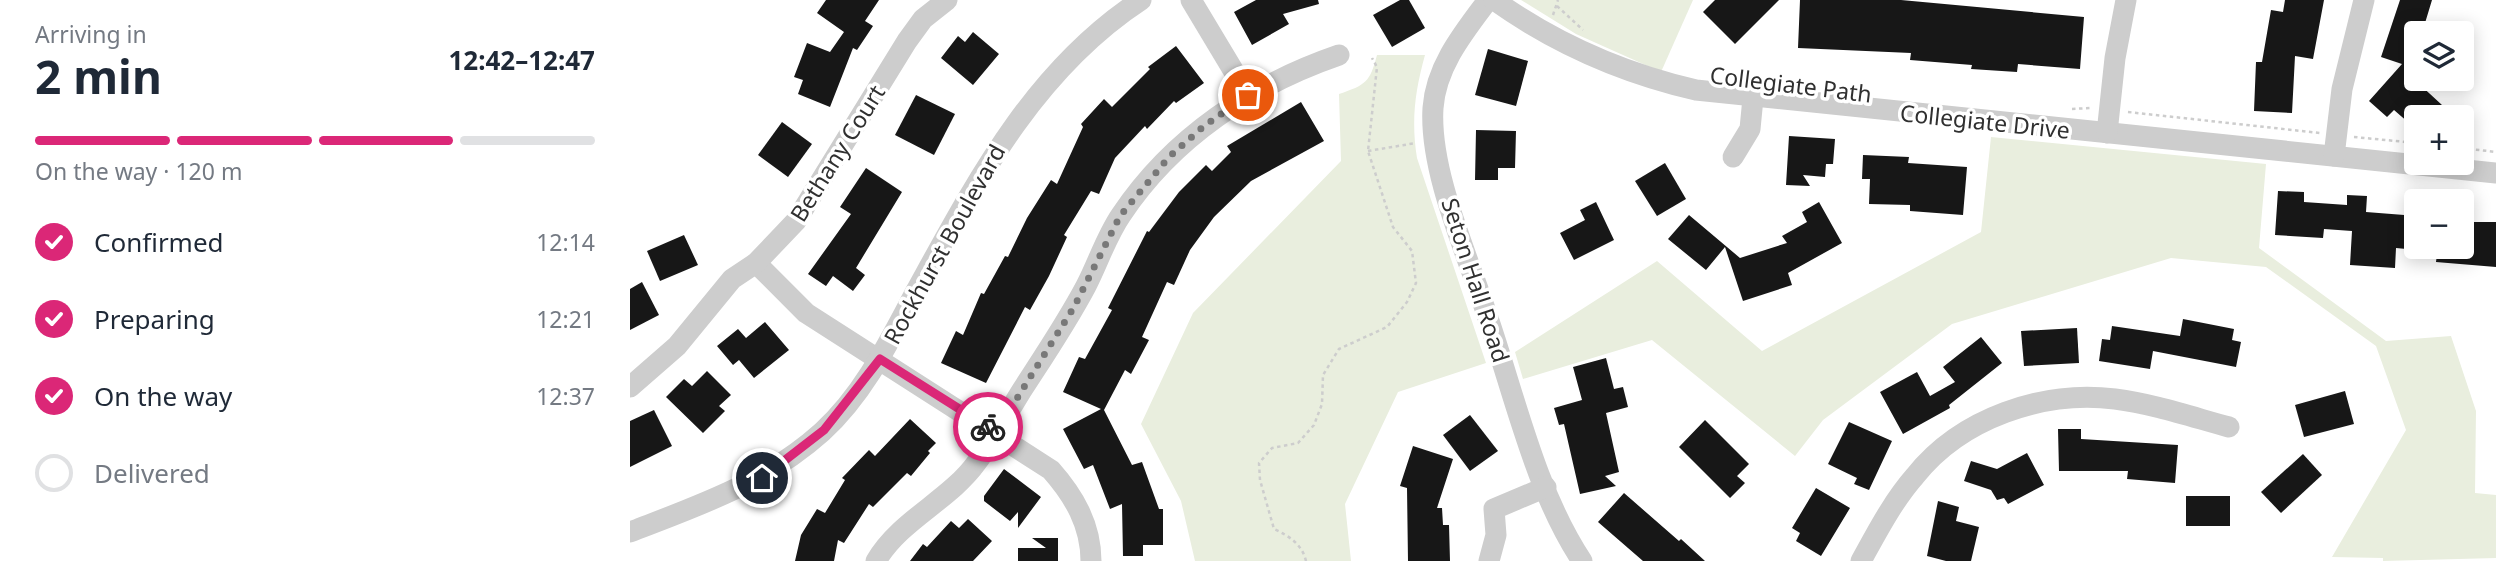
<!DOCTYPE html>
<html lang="en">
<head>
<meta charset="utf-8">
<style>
	body { margin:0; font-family:"Noto Sans",sans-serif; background:#f2f2f3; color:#1f2937; height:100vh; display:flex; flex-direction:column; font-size:26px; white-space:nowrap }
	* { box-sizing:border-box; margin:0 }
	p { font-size:23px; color:#747a83 }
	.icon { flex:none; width:38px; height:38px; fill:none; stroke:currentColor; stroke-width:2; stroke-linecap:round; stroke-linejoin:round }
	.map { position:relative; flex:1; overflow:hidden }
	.side { display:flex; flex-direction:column; background:#fff; width:630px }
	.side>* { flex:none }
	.buttons { position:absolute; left:1774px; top:21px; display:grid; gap:14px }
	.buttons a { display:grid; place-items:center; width:70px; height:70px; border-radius:7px; background:#fff; box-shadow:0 4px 18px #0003; font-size:35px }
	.pin { position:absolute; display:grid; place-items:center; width:60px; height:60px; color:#fff; margin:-30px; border:4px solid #fff; border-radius:50%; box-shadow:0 2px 7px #0007 }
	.courier { position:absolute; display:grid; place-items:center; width:70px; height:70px; margin:-35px; border:5px solid #db2777; border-radius:50%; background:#fff; color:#222; box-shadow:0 2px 9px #0007 }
	.head em { font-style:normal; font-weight:700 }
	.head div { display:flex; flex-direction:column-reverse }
	.head { display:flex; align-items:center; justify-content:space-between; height:119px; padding:0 35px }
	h1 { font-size:46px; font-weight:700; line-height:52px }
	.bar { display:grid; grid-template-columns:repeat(4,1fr); gap:10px 7px; align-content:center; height:84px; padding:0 35px }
	.bar i { height:9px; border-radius:5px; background:#e0e1e3 }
	.bar .on { background:#db2777 }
	.bar p { grid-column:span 4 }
	ol { padding:0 35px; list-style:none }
	li { display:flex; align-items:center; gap:21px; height:77px }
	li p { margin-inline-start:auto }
	li .icon { padding:7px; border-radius:50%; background:#db2777; color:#fff; stroke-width:4 }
	li:last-child { color:#747a83 }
	li i { width:38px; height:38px; border:4px solid #e0e1e3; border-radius:50% }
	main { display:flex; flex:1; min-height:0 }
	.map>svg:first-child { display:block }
</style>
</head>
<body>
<main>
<section class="side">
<div class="head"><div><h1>2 min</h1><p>Arriving in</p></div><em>12:42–12:47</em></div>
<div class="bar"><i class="on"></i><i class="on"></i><i class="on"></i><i></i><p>On the way · 120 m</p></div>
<ol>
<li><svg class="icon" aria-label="check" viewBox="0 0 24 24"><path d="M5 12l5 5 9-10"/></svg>Confirmed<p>12:14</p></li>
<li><svg class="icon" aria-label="check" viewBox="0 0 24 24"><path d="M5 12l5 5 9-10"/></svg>Preparing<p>12:21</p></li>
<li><svg class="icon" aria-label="check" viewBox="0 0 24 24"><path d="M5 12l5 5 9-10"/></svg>On the way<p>12:37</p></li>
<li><i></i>Delivered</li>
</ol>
</section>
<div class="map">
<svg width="1866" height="561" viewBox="0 0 1866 561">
	<rect width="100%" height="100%" fill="#fff"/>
	<g fill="#e9eede">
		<polygon points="891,0 1063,0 1031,72 946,34"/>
		<path d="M747 55H795C785 91 781 121 787 158L856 363 768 392 715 504 721 561H565L551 501 511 424 563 313 711 161 709 94C736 85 740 82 747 55Z"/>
		<polygon points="1361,137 1636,164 1629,248 1756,341 1821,336 1846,411 1845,493 1866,495 1866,558 1753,561 1753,558 1702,557 1776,430 1746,346 1636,267 1541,258 1322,324 1193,420 1165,456 1022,340 893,379 885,352 1027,261 1132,351 1351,232"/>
	</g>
	<g fill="#171717">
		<polygon points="196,0 249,0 235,21 243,26 227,50 223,48 200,107 168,94 173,80 164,77 177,43 200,52 214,32 187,13"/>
		<polygon points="626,0 688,0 689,4 653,14 659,24 622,45 604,12"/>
		<polygon points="770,0 779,0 795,28 762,47 743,15"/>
		<polygon points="1085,0 1149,0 1105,44 1073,12"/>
		<polygon points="1170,0 1271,0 1454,17 1450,69 1388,64 1387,72 1341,69 1342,65 1280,60 1281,53 1168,48"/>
		<polygon points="1655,0 1694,0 1683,59 1665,56 1662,113 1624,111 1626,62 1632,62 1641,10 1653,12"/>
		<polygon points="1770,0 1802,0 1792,33 1787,33 1787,82 1812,105 1801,117 1787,117 1787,130 1764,110 1757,117 1739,101 1772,64 1751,57"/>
		<polygon points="343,32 369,54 343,85 311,58 328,36 335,42"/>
		<polygon points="546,46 574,83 546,103 544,101 517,129 515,126 485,158 469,194 461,191 434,235 437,237 419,276 400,310 395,307 356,383 311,363 326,331 333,335 351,293 354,294 375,256 378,257 397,218 421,180 427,184 453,127 451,124 474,99 482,107 520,69 518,67"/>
		<polygon points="858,49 898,61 886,106 845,95"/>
		<polygon points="286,95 325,114 304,155 265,135"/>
		<polygon points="671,102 694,141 621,181 584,217 560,250 544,285 537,282 512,337 519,340 501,374 495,370 474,410 502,465 512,462 529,509 533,509 533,545 513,545 513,556 493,556 492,504 480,509 463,465 454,469 433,429 471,409 433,392 449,357 455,359 482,310 478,308 517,231 519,232 549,192 576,165 582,171 601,152 597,146"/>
		<polygon points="152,122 182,144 158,177 128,155"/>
		<polygon points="846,130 886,131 885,168 868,168 868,180 845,180"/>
		<polygon points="1159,136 1205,139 1203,164 1196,164 1195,177 1173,175 1180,186 1156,185"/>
		<polygon points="1233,155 1279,157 1278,163 1337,167 1333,215 1280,211 1280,205 1239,204 1240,179 1232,179"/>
		<polygon points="1035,163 1056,199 1027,216 1005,181"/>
		<polygon points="236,168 272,192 226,268 235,275 223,291 203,276 196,286 178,274 221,214 210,207"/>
		<polygon points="1648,191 1674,192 1674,202 1717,205 1717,195 1737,196 1736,212 1787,216 1787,250 1766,248 1765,268 1720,265 1722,231 1694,229 1693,238 1645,235"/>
		<polygon points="966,202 984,240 944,260 930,233 955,220 950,210"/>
		<polygon points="1189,202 1212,243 1158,273 1162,285 1113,301 1095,247 1076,270 1038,239 1059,215 1110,258 1157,243 1152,236 1177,222 1172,212"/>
		<polygon points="1837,222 1866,222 1866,267 1806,262 1808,247 1836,247"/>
		<polygon points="54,235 68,265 30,281 17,251"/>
		<polygon points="12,282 29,315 0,330 0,289"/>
		<polygon points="1553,319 1604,329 1602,340 1611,342 1606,367 1523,351 1520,369 1469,361 1472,339 1480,340 1482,326 1550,336"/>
		<polygon points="135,322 159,350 124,378 109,360 103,365 87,346 108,329 116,338"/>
		<polygon points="1447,328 1449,363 1394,366 1391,331"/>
		<polygon points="1351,337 1372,363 1319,405 1320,408 1273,434 1250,392 1287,372 1300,396 1325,382 1313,367"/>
		<polygon points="976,358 984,389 993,387 998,407 976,413 989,472 975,476 986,486 950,494 934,424 929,425 924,408 952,400 943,367"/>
		<polygon points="77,371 101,395 89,406 95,411 73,433 36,397 54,379 62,386"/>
		<polygon points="1715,391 1724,424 1674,437 1665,405"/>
		<polygon points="24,410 42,446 0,467 0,421"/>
		<polygon points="840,415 868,451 840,471 813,435"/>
		<polygon points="280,419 306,443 298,451 300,453 281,476 277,473 243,507 239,504 214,543 208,540 204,561 165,561 171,535 187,509 195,513 215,480 212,478 239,450 245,456"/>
		<polygon points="1075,420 1119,464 1107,476 1115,483 1100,498 1049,447"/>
		<polygon points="1219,422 1262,441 1239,490 1224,484 1227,478 1198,464"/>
		<polygon points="1428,429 1451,429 1451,439 1548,445 1545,483 1497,479 1498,471 1429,471"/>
		<polygon points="783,446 823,459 807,508 812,508 813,525 819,525 820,561 778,561 777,488 770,486"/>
		<polygon points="1397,453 1414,485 1378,504 1374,498 1367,500 1361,490 1334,481 1341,461 1367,469"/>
		<polygon points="1673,454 1692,475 1651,513 1631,492"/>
		<polygon points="374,469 411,497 388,528 388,512 380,521 354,501 354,496"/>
		<polygon points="1186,488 1220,508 1191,556 1166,541 1170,533 1162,528"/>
		<polygon points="994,493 1049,541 1051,539 1075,561 1013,561 968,522"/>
		<rect x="1556" y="496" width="44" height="30"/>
		<polygon points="1308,501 1329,507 1326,521 1349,527 1341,561 1316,561 1297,556"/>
		<polygon points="338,519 362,541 343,561 280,561 293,544 297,547 321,521 329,528"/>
		<polygon points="402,538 428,538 428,561 388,561 388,548 416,548"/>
	</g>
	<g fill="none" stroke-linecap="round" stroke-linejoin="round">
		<g stroke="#cdcdcd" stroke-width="2.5" stroke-dasharray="3.5 3.5" stroke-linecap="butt">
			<polyline points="927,6 953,30"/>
			<polyline points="923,15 928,0"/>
			<polyline points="1442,109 1460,108"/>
			<polyline points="1498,112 1690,133"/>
			<polyline points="1724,137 1787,143"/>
			<polyline points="1832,148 1866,152"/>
			<polyline points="738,151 786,143"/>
			<path d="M676 561C672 544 659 536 644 529L630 480 629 463 642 448 668 443 684 425 692 404 693 375 709 349 757 327 777 302 786 283 782 251 763 227 738 151 747 67 742 58"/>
		</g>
		<g stroke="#cdcdcd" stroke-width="21">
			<polyline points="561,0 618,95"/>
			<path d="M858 0C834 32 806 66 803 108 799 172 838 256 858 318 885 397 906 492 952 561"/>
			<path d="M864 0C926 44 992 73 1066 90L1866 173"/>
			<polyline points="1477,133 1485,58 1496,0"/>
			<polyline points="1704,156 1712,89 1734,0"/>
			<polyline points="1103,157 1120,129 1123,98"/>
			<path d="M126 263 176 313 421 470C444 496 461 525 461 561"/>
			<polyline points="0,387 47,346 102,279 126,263 166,221 277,41 293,19 317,0"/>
			<path d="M0 532C70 505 135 483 192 432 234 394 260 340 286 291 346 182 404 70 511 0"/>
			<path d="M246 561C271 519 319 501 347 462 364 439 377 414 392 390 414 356 437 322 456 286 468 263 476 237 491 215 543 137 622 85 709 55"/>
			<polyline points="859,561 866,535 864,509 916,487"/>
			<path d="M1231 561C1247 532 1263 501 1285 476 1331 418 1413 390 1485 399 1524 404 1562 417 1599 427"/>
		</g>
	</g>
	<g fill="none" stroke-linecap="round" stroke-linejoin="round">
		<polyline stroke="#787878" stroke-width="7" stroke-dasharray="0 12.6" points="358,427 366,432 444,307 490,216 539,157 574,126 618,95"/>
		<polyline stroke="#db2777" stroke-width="9" points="132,478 194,430 250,359 358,427"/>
	</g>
	<g text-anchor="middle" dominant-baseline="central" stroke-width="7" stroke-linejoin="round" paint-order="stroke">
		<g font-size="23" fill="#303030" stroke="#fff">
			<text transform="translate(1161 84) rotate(7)">Collegiate Path</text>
			<text transform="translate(1355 121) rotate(6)">Collegiate Drive</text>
			<text transform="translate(207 153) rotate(-58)">Bethany Court</text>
			<text transform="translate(314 244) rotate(-61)">Rockhurst Boulevard</text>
			<text transform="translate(846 280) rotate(72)">Seton Hall Road</text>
		</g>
	</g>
</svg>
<div class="buttons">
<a><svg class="icon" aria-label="layers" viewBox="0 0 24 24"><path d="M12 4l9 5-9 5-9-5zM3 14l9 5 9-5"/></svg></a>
<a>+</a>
<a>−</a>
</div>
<div class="pin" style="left:618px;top:95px;background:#ea580c"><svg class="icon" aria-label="bag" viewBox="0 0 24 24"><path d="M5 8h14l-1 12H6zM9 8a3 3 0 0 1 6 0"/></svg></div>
<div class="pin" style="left:132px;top:478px;background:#1f2937"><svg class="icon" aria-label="home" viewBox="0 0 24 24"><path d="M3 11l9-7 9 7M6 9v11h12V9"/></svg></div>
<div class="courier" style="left:358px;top:427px"><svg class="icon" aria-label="bike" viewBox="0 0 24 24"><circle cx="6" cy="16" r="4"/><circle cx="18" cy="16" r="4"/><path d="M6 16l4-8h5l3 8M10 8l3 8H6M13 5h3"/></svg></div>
</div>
</main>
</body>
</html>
